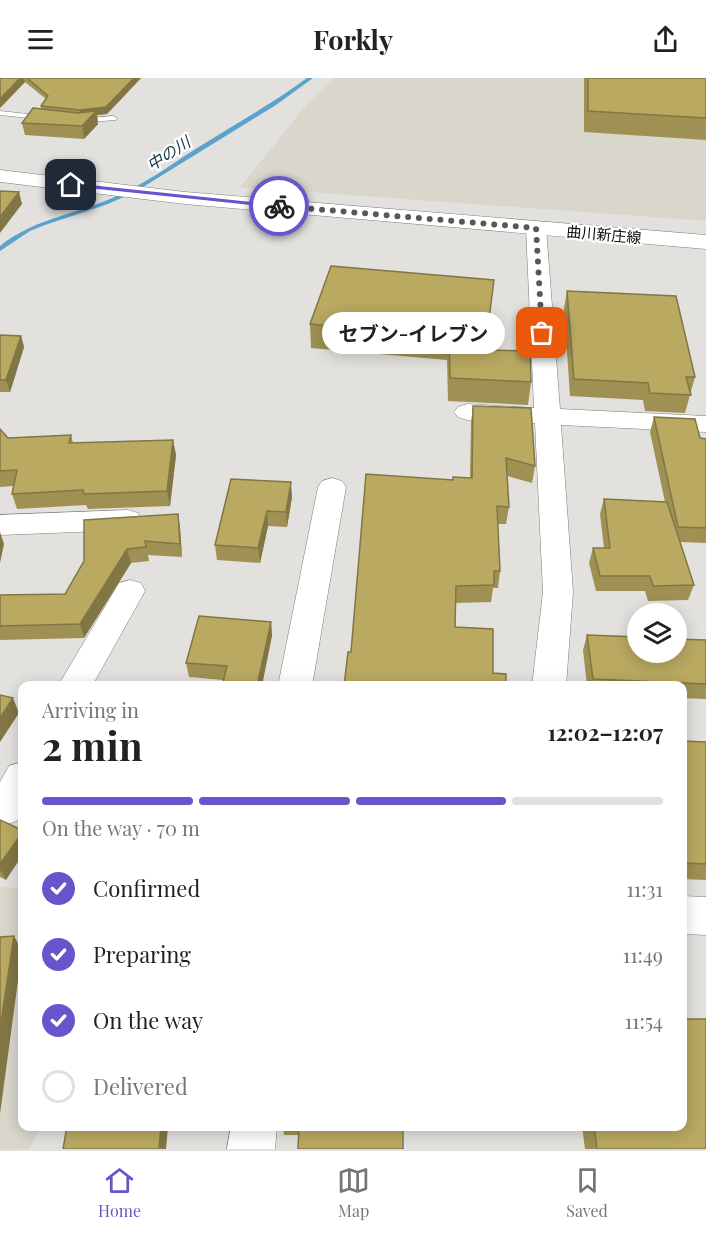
<!DOCTYPE html>
<html lang="en">
<head>
<meta charset="utf-8">
<style>
	body { margin:0; font-family:"Playfair Display","Noto Sans JP",serif; background:#f6f6f6; color:#222; height:100vh; display:flex; flex-direction:column; font-size:22px; white-space:nowrap }
	* { box-sizing:border-box; margin:0 }
	p { font-size:20px; color:#767676 }
	.icon { flex:none; width:33px; height:33px; fill:none; stroke:currentColor; stroke-width:2; stroke-linecap:round; stroke-linejoin:round }
	.map { position:relative; flex:1; overflow:hidden }
	.panel { position:absolute; left:18px; top:603px; width:669px; height:450px; display:flex; flex-direction:column; background:#fff; border-radius:12px; box-shadow:0 3px 15px #0003 }
	.panel>* { flex:none }
	.controls { position:absolute; left:627px; top:525px; display:grid; gap:12px }
	.controls a { display:grid; place-items:center; width:60px; height:60px; border-radius:50%; background:#fff; box-shadow:0 3px 15px #0003; font-size:30px }
	.pin { position:absolute; display:grid; place-items:center; width:51px; height:51px; color:#fff; margin:-26px; border-radius:12px; box-shadow:0 3px 9px #0006 }
	.courier { position:absolute; display:grid; place-items:center; width:60px; height:60px; margin:-30px; border:4px solid #6a54ce; border-radius:50%; background:#fff; color:#222; box-shadow:0 2px 8px #0007 }
	.bubble { position:absolute; height:42px; border-radius:21px; background:#fff; box-shadow:0 3px 15px #0003; font-size:20px; font-weight:700; line-height:42px; text-align:center }
	.overview em { font-style:normal; font-weight:700 }
	.overview div { display:flex; flex-direction:column-reverse }
	.overview { display:flex; align-items:center; justify-content:space-between; height:102px; padding:0 24px }
	h1 { font-size:39px; font-weight:700; line-height:45px }
	.bar { display:grid; grid-template-columns:repeat(4,1fr); gap:9px 6px; align-content:center; height:72px; padding:0 24px }
	.bar i { height:8px; border-radius:4px; background:#e0e0e0 }
	.bar .active { background:#6a54ce }
	.bar p { grid-column:span 4 }
	ol { padding:0 24px; list-style:none }
	li { display:flex; align-items:center; gap:18px; height:66px }
	li p { margin-inline-start:auto }
	li .icon { padding:6px; border-radius:50%; background:#6a54ce; color:#fff; stroke-width:4 }
	li:last-child { color:#767676 }
	li i { width:33px; height:33px; border:3px solid #e0e0e0; border-radius:50% }
	header { display:flex; justify-content:space-between; align-items:center; height:78px; padding:0 24px; background:#fff; font-size:27px; font-weight:700 }
	.tabs { display:flex; justify-content:space-around; align-items:center; height:84px; border-top:2px solid #e0e0e0; background:#fff; font-size:16px; color:#767676 }
	.tabs a { display:grid; justify-items:center; gap:3px }
	.tabs .active { color:#6a54ce }
	.map>svg:first-child { display:block }
</style>
</head>
<body>
<header><svg class="icon" aria-label="menu" viewBox="0 0 24 24"><path d="M4 6h16M4 12h16M4 18h16"/></svg>Forkly<svg class="icon" aria-label="share" viewBox="0 0 24 24"><path d="M12 15V3M7 8l5-5 5 5M5 13v7h14v-7"/></svg></header>
<div class="map">
<svg width="706" height="1071" viewBox="0 0 706 1071">
	<rect width="100%" height="100%" fill="#e2e1de"/>
	<g fill="#d9d7cc">
		<polygon points="335,0 706,0 706,143 240,109 307,26"/>
		<polygon points="0,809 22,810 22,1048 41,1049 29,1071 0,1071"/>
	</g>
	<g fill="none" stroke-linecap="round" stroke-linejoin="round">
		<path fill="#5ba3cc" fill-rule="evenodd" d="M307 0H313L276 27 135 114 108 126 45 147 30 153 0 173V168C36 139 81 136 121 116 152 102 178 81 207 64 240 43 275 24 307 0Z"/>
		<g stroke="#7c7c79" stroke-width="1">
			<g id="service">
				<polygon points="0,33 47,38 51,40 47,42 0,37"/>
				<polygon points="113,38 117,40 116,42 77,45 73,43 77,41"/>
			</g>
		</g>
		<g stroke="#7c7c79" stroke-width="1">
			<g id="minor">
				<polygon points="536,144 543,146 546,150 560,331 706,338 706,354 561,347 573,514 566,608 532,608 543,514 535,345 467,342 458,339 454,334 458,329 467,326 534,330 526,150 529,146"/>
				<polygon points="332,400 342,403 346,409 312,608 278,608 318,409 322,403"/>
				<polygon points="128,432 138,435 142,442 138,449 128,452 0,457 0,437"/>
				<polygon points="130,502 141,505 145,513 92,608 58,608 119,505"/>
				<polygon points="22,684 22,733 17,743 4,747 0,746 0,704 9,688"/>
				<polygon points="682,818 706,819 706,857 682,856"/>
				<polygon points="231,1048 277,1048 275,1071 227,1071"/>
			</g>
		</g>
		<g stroke="#7c7c79" stroke-width="1">
			<polygon id="secondary" points="0,92 185,114 706,157 706,171 185,126 0,104"/>
		</g>
		<use href="#service" fill="#fff" fill-rule="evenodd"/>
		<use href="#minor" fill="#fff" fill-rule="evenodd"/>
		<use href="#secondary" fill="#fff" fill-rule="evenodd"/>
	</g>
	<g fill="#9f9153">
		<polygon points="0,0 141,0 107,36 97,37 98,46 84,61 25,57 22,45 41,31 41,28 46,21 25,4 0,30"/>
		<polygon points="584,0 706,0 706,62 584,54"/>
		<polygon points="331,188 486,272 531,304 528,327 448,323 447,282 311,270 310,246"/>
		<polygon points="567,213 695,299 685,335 645,333 643,322 570,318 564,230"/>
		<polygon points="0,257 21,258 24,269 10,314 0,314"/>
		<polygon points="473,328 535,388 532,405 507,398 509,429 506,446 498,446 500,493 498,510 493,510 491,524 455,525 455,549 493,595 351,574 453,402 470,400 471,344"/>
		<polygon points="654,339 700,360 706,361 706,465 680,464 694,507 688,522 648,523 645,513 596,513 589,485 593,470 604,470 600,436 604,421 665,424 650,354"/>
		<polygon points="0,351 8,360 71,357 73,365 173,362 176,377 170,428 88,431 86,427 17,431 12,416 13,408 0,409"/>
		<polygon points="231,401 292,419 287,449 268,448 260,485 217,482 215,467"/>
		<polygon points="178,436 180,450 182,479 148,477 149,483 131,485 84,560 0,562 0,517 65,516 84,483"/>
		<polygon points="271,544 272,558 223,602 189,599 186,585"/>
		<polygon points="587,557 706,562 706,621 682,620 682,608 587,608 583,572"/>
		<polygon points="682,663 706,664 706,802 682,801"/>
		<polygon points="0,742 6,802 0,799"/>
		<polygon points="283,1048 403,1048 299,1057 284,1057"/>
		<polygon points="582,1048 682,1048 706,1071 585,1071"/>
	</g>
	<g fill="#827644">
		<polygon points="20,0 24,0 25,4 0,30 0,21"/>
		<polygon points="134,0 141,0 107,36 97,37 98,46 84,61 80,32"/>
		<polygon points="19,114 22,126 0,155 0,139"/>
		<polygon points="21,258 24,269 10,314 6,302"/>
		<polygon points="173,362 176,377 170,428 167,413"/>
		<polygon points="291,404 292,419 287,449 286,434"/>
		<polygon points="267,433 268,448 260,485 258,470"/>
		<polygon points="178,436 180,450 182,479 180,466"/>
		<polygon points="0,454 4,466 0,485"/>
		<polygon points="127,471 131,485 84,560 80,546"/>
		<polygon points="271,544 272,558 262,608 257,608"/>
		<polygon points="13,620 19,635 0,664 0,640"/>
		<polygon points="22,755 22,778 6,802 0,792 0,786"/>
		<polygon points="14,858 22,873 0,1036 0,951"/>
		<polygon points="161,1048 168,1048 166,1071 159,1071"/>
	</g>
	<g fill="#b9a961" stroke="#827644" stroke-width="1.5">
		<polygon points="0,0 20,0 0,21"/>
		<polygon points="27,0 134,0 106,29 80,32 41,28 48,18"/>
		<polygon points="588,0 706,0 706,40 588,33"/>
		<polygon points="33,30 78,35 96,33 82,48 22,45"/>
		<polygon points="0,113 19,114 0,139"/>
		<polygon points="331,188 494,202 485,272 530,273 531,304 450,300 449,259 310,246"/>
		<polygon points="567,213 676,218 695,299 686,299 691,317 650,315 648,305 574,301"/>
		<polygon points="0,257 21,258 6,302 0,302"/>
		<polygon points="473,328 531,330 535,388 506,380 509,429 497,428 500,493 494,493 494,507 456,508 455,549 493,551 493,595 506,596 506,608 344,608 348,574 351,574 366,396 453,402 453,399 472,400"/>
		<polygon points="654,339 695,341 700,360 706,361 706,450 678,449"/>
		<polygon points="0,351 8,360 71,357 69,365 173,362 167,413 84,416 83,412 12,416 17,392 0,393"/>
		<polygon points="231,401 291,404 286,434 267,433 258,470 215,467"/>
		<polygon points="604,421 667,424 694,507 653,508 650,498 600,498 593,470 610,470"/>
		<polygon points="178,436 180,466 145,463 146,469 127,471 80,546 0,548 0,517 65,516 84,483 84,442"/>
		<polygon points="199,538 271,544 257,608 222,608 227,588 186,585"/>
		<polygon points="587,557 638,559 638,574 676,574 676,561 706,562 706,606 593,601"/>
		<polygon points="0,617 13,620 0,640"/>
		<polygon points="682,663 706,664 706,786 682,785"/>
		<polygon points="0,742 22,752 22,755 0,786"/>
		<polygon points="14,858 0,951 0,859"/>
		<polygon points="682,941 706,941 706,1071 597,1071 594,1048 682,1048"/>
		<polygon points="67,1048 161,1048 159,1071 63,1071"/>
		<polygon points="403,1048 403,1071 298,1071 299,1048"/>
	</g>
	<polygon fill="#6a54ce" points="71,105 279,127 283,128 279,130 69,108"/>
	<g fill="none" stroke-linecap="round" stroke-linejoin="round">
		<polyline stroke="#595856" stroke-width="6" stroke-dasharray="0 10.8" points="279,128 536,150 542,255"/>
	</g>
	<g text-anchor="middle" dominant-baseline="central" stroke-width="4.5" stroke-linejoin="round" paint-order="stroke">
		<g font-size="15" fill="#0f0e0d" stroke="#fff">
			<text transform="translate(604 156) rotate(5)">曲川新庄線</text>
		</g>
		<g font-size="16" font-style="italic" fill="#153647" stroke="#fff">
			<text transform="translate(168 75) rotate(-33)">中の川</text>
		</g>
	</g>
</svg>
<div class="controls">
<a><svg class="icon" aria-label="layers" viewBox="0 0 24 24"><path d="M12 4l9 5-9 5-9-5zM3 14l9 5 9-5"/></svg></a>
</div>
<div class="pin" style="left:542px;top:255px;background:#ea580c"><svg class="icon" aria-label="bag" viewBox="0 0 24 24"><path d="M5 8h14l-1 12H6zM9 8a3 3 0 0 1 6 0"/></svg></div>
<div class="pin" style="left:71px;top:107px;background:#1f2937"><svg class="icon" aria-label="home" viewBox="0 0 24 24"><path d="M3 11l9-7 9 7M6 9v11h12V9"/></svg></div>
<div class="courier" style="left:279px;top:128px"><svg class="icon" aria-label="bike" viewBox="0 0 24 24"><circle cx="6" cy="16" r="4"/><circle cx="18" cy="16" r="4"/><path d="M6 16l4-8h5l3 8M10 8l3 8H6M13 5h3"/></svg></div>
<div class="bubble" style="left:322px;top:234px;width:183px">セブン-イレブン</div>
<section class="panel">
<div class="overview"><div><h1>2 min</h1><p>Arriving in</p></div><em>12:02–12:07</em></div>
<div class="bar"><i class="active"></i><i class="active"></i><i class="active"></i><i></i><p>On the way · 70 m</p></div>
<ol>
<li><svg class="icon" aria-label="check" viewBox="0 0 24 24"><path d="M5 12l5 5 9-10"/></svg>Confirmed<p>11:31</p></li>
<li><svg class="icon" aria-label="check" viewBox="0 0 24 24"><path d="M5 12l5 5 9-10"/></svg>Preparing<p>11:49</p></li>
<li><svg class="icon" aria-label="check" viewBox="0 0 24 24"><path d="M5 12l5 5 9-10"/></svg>On the way<p>11:54</p></li>
<li><i></i>Delivered</li>
</ol>
</section>
</div>
<nav class="tabs">
<a class="active"><svg class="icon" aria-label="home" viewBox="0 0 24 24"><path d="M3 11l9-7 9 7M6 9v11h12V9"/></svg>Home</a>
<a><svg class="icon" aria-label="map" viewBox="0 0 24 24"><path d="M3 6l6-2 6 2 6-2v14l-6 2-6-2-6 2zM9 4v14M15 6v14"/></svg>Map</a>
<a><svg class="icon" aria-label="saved" viewBox="0 0 24 24"><path d="M7 4h10v16l-5-4-5 4z"/></svg>Saved</a>
</nav>
</body>
</html>
